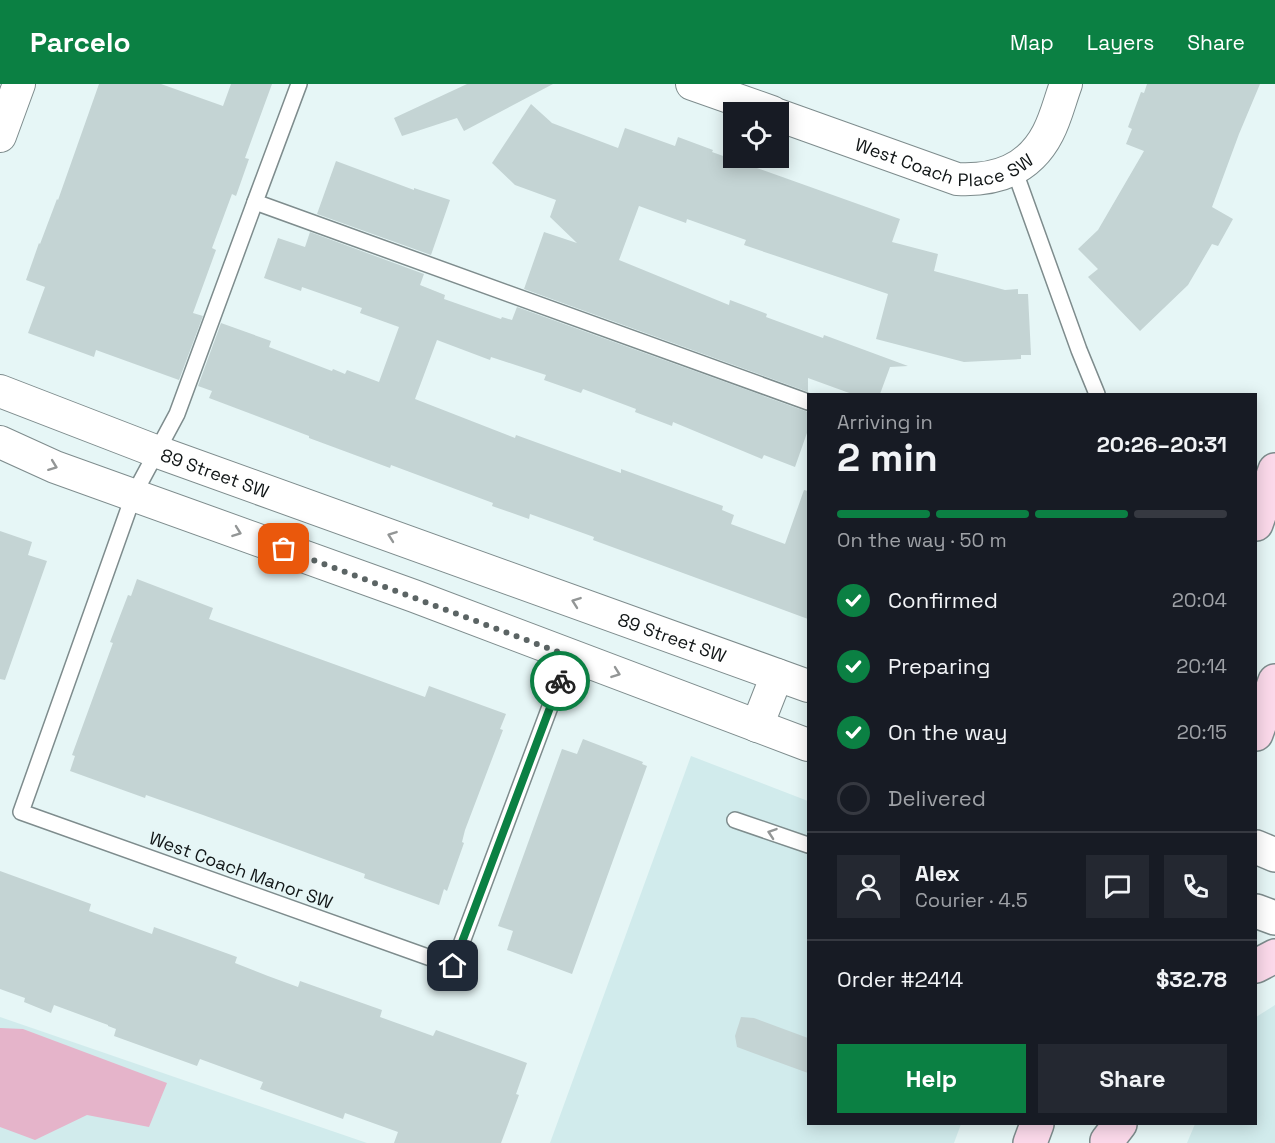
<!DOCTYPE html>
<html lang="en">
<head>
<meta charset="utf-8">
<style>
	body { margin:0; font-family:"Space Grotesk",sans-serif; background:#242831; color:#f1f3f6; height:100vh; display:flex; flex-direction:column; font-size:22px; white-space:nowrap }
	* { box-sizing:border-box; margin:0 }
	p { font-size:20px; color:#9ea1a6 }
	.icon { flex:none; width:33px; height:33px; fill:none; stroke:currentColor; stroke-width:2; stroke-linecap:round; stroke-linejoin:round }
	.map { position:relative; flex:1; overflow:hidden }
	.sheet { position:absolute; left:807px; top:309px; width:450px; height:732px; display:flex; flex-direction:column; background:#171b24; border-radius:0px; box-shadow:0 3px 15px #0003 }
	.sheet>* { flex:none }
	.tools { position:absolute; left:723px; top:18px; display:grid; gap:12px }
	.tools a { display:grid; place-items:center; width:66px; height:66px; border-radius:0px; background:#171b24; box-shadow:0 3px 15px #0003; font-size:30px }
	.pin { position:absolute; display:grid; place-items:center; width:51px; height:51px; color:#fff; margin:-26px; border-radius:12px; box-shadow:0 3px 9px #0006 }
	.courier { position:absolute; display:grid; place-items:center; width:60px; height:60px; margin:-30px; border:4px solid #0b8043; border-radius:50%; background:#fff; color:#222; box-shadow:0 2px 8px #0007 }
	.summary em { font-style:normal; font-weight:700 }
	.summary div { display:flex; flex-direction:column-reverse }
	.summary { display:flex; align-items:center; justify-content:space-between; height:102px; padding:0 30px }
	h1 { font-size:39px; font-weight:700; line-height:45px }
	.bar { display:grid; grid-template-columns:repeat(4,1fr); gap:9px 6px; align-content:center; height:72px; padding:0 30px }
	.bar i { height:8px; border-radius:4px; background:#363941 }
	.bar .on { background:#0b8043 }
	.bar p { grid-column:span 4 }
	.line { display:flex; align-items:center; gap:15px; padding:0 30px; border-top:2px solid #363941 }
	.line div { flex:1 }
	.round { display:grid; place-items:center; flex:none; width:63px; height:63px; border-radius:0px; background:#242831 }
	ol { padding:0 30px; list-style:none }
	li { display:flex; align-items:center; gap:18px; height:66px }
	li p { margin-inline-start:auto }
	li .icon { padding:6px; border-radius:50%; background:#0b8043; color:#fff; stroke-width:4 }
	li:last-child { color:#9ea1a6 }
	li i { width:33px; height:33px; border:3px solid #363941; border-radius:50% }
	.primary-button { display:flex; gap:12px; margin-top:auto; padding:12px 30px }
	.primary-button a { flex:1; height:69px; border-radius:0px; background:#0b8043; color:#fff; font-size:24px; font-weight:700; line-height:69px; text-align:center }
	.primary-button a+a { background:#242831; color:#f1f3f6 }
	header { display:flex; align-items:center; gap:36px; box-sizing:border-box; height:84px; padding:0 30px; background:#0b8043; color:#fff }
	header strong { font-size:28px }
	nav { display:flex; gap:33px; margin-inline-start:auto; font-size:21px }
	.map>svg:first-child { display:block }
</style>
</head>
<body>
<header>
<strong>Parcelo</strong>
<nav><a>Map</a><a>Layers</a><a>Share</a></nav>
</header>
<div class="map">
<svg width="1275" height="1059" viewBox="0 0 1275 1059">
	<rect width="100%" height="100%" fill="#e6f6f6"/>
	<g fill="#d1ebec">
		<polygon points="691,672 808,717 808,1040 961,1040 954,1059 550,1059"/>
		<polygon points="1275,921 1275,1059 1187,1059 1195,1040 1256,1040 1256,933"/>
		<polygon points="0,933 367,1059 0,1059"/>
	</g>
	<polygon fill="#e5b4ca" points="0,944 23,945 167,999 149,1043 87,1031 35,1056 0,1043"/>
	<g fill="#c4d4d4">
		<polygon points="99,0 161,0 223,22 231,0 272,0 245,74 249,75 236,112 232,110 212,164 216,166 193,229 203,232 179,296 96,266 94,273 28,249 45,203 26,196 39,159 40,160 57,115 58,116"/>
		<polygon points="467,0 553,0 464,47 457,34 402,52 394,34"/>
		<polygon points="1147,0 1260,0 1239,50 1212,123 1233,135 1218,162 1212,160 1188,201 1140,247 1088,193 1098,185 1078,165 1098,146 1144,67 1126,60 1132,45 1128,43 1141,8 1144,9"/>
		<polygon points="531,20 552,39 618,64 625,44 675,62 678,53 713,66 712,68 900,135 892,158 938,170 934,187 1005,206 1018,205 1018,210 1028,210 1031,271 1021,271 1021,275 964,278 876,255 888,210 744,161 746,156 687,135 686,139 639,122 619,176 729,221 730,216 767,230 766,233 823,254 824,251 908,282 890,283 880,310 852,310 808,294 808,308 524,205 544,148 577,159 550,133 556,116 515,101 492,79"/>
		<polygon points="336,77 414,106 414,104 450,116 431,171 317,130"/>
		<polygon points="310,148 424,190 420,201 445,211 444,215 501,235 502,233 512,236 517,223 808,328 808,346 795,383 764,371 762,375 673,338 672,342 635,328 636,325 583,305 581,309 544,296 546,291 491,273 490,276 437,256 415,315 515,354 516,351 621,389 621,385 723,422 722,426 734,431 731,440 785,460 804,406 808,407 808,535 593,456 594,453 530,430 529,435 492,422 493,419 391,381 390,384 309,354 309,352 209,314 212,307 198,302 221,239 271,257 269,263 332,287 333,285 345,290 347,286 379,298 399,243 360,229 362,224 302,203 301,207 264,194 278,154 305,163"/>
		<polygon points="0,447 32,458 28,471 47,477 5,596 0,595"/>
		<polygon points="137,495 213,524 209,535 425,613 429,602 506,630 500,645 503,646 465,746 462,758 464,759 447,807 444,805 439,821 364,794 365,790 203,731 146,711 145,714 70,687 75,672 72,671 113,559 110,558 128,511 131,512"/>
		<polygon points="583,655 643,678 642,680 647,682 572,890 507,866 513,847 498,842 562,665 577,670"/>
		<polygon points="0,787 91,820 89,827 152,850 154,843 237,873 235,879 268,892 298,903 300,897 382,926 380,933 433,952 436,946 527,979 516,1010 519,1011 501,1059 394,1059 398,1048 345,1029 343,1035 260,1005 263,998 200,975 197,982 114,952 116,945 108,942 108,941 54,921 51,929 24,918 25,914 0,905"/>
		<polygon points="741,933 754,934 808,954 808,989 737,963 735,952"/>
	</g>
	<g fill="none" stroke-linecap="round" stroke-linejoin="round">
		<g stroke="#7e8c8d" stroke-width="18">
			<g id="service">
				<polyline points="299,0 255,118 808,318"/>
				<polyline points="1014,85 1079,266 1097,310"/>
				<polyline points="255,118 177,330 134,410 21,728 453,882 569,572"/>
				<polyline points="735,736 808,761"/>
			</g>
		</g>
		<g stroke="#7e8c8d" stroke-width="34">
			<g id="minor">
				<polyline points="692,0 772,28"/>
				<path id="s1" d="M778 31 957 95C996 97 1029 86 1048 49 1056 34 1060 16 1066 0"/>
				<polyline points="0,52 19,0"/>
				<path id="s2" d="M0 307 158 368 808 602"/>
				<polyline points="0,358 55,383 414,512 808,661"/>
				<polyline points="757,642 777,591"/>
			</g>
		</g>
		<g stroke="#7e8c8d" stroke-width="36">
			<g id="tertiary">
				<polyline points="1256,763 1275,771"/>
				<polyline points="1256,827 1275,834"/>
			</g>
		</g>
		<g stroke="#7e8c8d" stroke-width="36">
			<g id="secondary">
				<polyline points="1256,440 1275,386"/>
				<polyline points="1256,650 1275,597"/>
				<polyline points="1256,882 1275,872"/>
				<polyline points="1107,1057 1120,1040"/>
				<polyline points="1030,1059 1037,1040"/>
			</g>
		</g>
		<use href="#service" stroke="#fff" stroke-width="15"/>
		<use href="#minor" stroke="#fff" stroke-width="32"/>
		<use href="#tertiary" stroke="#fff" stroke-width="33"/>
		<use href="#secondary" stroke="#fbd9ea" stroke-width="33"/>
	</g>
	<defs><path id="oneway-chevron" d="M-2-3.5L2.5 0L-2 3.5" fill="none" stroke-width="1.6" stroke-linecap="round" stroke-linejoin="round" transform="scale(1.5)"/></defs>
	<g stroke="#939696">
		<use href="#oneway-chevron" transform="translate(53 382) rotate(21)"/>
		<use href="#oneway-chevron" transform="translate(237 448) rotate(20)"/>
		<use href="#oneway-chevron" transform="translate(392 452) rotate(-160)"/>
		<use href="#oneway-chevron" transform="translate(576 518) rotate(-160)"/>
		<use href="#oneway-chevron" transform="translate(616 589) rotate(20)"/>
		<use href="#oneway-chevron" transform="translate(772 749) rotate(-161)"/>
	</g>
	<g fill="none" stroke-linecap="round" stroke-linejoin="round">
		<polyline stroke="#5b6464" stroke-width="6" stroke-dasharray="0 10.8" points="284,465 569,572 560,597"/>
		<polyline stroke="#0b8043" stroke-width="8" points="453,882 560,597"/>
	</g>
	<g text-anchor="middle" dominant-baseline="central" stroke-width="5" stroke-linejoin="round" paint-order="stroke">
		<g font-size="18" fill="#101516" stroke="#e6f6f6">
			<text stroke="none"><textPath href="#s1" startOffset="176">West Coach Place SW</textPath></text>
			<text stroke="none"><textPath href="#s2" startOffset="230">89 Street SW</textPath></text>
			<text stroke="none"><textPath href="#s2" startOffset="716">89 Street SW</textPath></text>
			<text transform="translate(241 786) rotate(20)">West Coach Manor SW</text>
		</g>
	</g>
</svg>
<div class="tools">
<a><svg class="icon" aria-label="locate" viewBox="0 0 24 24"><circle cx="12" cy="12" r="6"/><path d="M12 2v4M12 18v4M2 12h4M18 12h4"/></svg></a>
</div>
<div class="pin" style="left:284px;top:465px;background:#ea580c"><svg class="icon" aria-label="bag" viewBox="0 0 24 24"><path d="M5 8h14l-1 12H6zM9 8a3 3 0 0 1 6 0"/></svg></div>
<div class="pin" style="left:453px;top:882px;background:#1f2937"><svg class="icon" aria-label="home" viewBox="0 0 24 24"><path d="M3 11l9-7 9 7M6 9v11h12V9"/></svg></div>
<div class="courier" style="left:560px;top:597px"><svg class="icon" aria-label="bike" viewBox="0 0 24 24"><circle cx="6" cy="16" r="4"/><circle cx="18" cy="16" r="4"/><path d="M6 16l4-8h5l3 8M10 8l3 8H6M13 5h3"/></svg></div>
<section class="sheet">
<div class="summary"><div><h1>2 min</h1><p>Arriving in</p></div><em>20:26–20:31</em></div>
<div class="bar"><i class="on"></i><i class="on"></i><i class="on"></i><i></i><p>On the way · 50 m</p></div>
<ol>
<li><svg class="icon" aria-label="check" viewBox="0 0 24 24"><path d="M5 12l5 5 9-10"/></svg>Confirmed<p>20:04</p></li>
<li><svg class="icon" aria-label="check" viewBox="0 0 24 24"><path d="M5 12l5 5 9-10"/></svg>Preparing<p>20:14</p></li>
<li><svg class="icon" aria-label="check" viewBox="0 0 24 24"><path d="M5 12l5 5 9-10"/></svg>On the way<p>20:15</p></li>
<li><i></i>Delivered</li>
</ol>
<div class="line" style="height:108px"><a class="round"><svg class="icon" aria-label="person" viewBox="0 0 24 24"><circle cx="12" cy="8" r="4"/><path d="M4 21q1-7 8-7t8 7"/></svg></a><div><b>Alex</b><p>Courier · 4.5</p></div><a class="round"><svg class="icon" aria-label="chat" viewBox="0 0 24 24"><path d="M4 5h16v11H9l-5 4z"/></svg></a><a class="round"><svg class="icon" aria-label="phone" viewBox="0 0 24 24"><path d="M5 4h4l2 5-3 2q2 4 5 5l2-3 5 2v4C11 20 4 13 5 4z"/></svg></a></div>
<div class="line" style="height:78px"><div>Order #2414</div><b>$32.78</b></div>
<div class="primary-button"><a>Help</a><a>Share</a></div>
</section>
</div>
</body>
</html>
